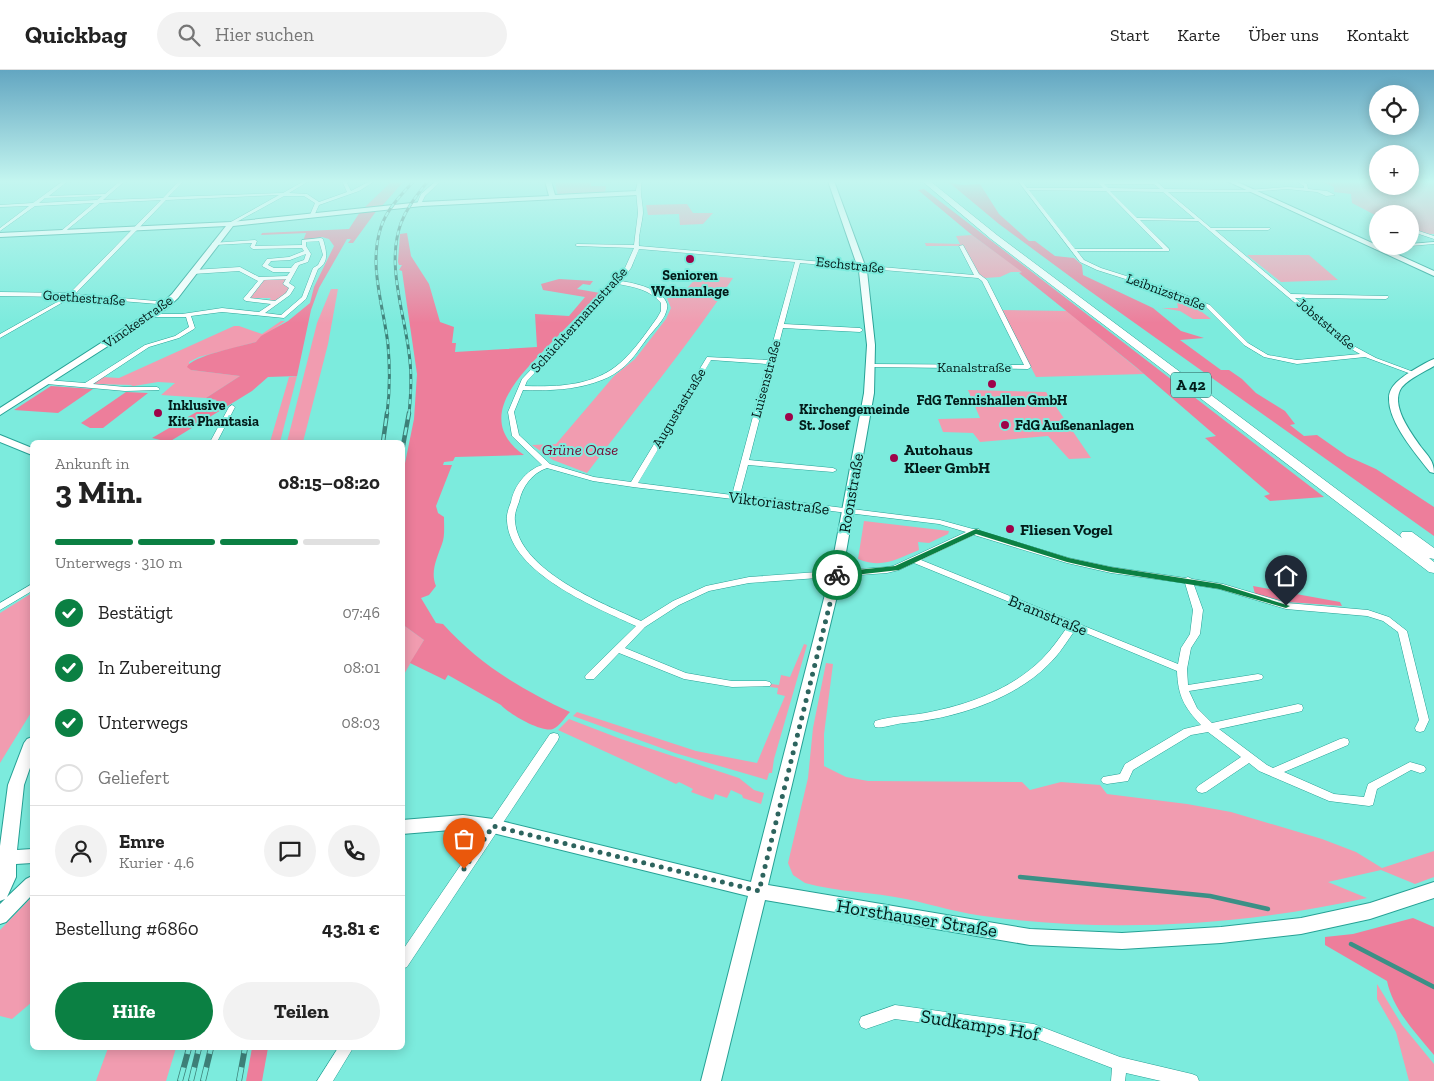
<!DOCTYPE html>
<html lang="de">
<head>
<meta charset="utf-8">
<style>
	body { margin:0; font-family:"Zilla Slab",serif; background:#f2f2f2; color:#222; height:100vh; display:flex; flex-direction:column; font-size:19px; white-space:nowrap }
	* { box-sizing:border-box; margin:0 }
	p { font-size:16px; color:#767676 }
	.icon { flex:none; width:28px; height:28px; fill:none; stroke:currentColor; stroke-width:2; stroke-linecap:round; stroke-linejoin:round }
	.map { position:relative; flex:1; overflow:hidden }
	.side { position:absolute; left:30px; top:370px; width:375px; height:610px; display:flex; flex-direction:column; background:#fff; border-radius:8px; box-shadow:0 2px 12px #0003 }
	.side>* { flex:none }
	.tools { position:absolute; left:1369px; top:15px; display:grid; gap:10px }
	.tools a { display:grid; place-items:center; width:50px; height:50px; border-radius:50%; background:#fff; box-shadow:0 2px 12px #0003; font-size:25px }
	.pin { position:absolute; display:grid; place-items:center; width:42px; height:42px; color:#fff; margin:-51px -21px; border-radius:50% 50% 50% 0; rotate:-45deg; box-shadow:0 0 5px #0007 }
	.pin .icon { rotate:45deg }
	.courier { position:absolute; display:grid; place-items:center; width:50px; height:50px; margin:-25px; border:4px solid #0b8043; border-radius:50%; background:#fff; color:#222; box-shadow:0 1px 6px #0007 }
	.summary em { font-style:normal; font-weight:700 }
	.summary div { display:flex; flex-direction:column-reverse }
	.summary { display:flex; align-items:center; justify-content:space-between; height:85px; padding:0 25px }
	h1 { font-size:32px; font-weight:700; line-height:38px }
	.bar { display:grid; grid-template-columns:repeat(4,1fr); gap:8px 5px; align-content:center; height:60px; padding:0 25px }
	.bar i { height:6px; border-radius:4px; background:#e0e0e0 }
	.bar .on { background:#0b8043 }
	.bar p { grid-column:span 4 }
	.line { display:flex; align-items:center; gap:12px; padding:0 25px; border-top:1px solid #e0e0e0 }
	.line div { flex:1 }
	.round { display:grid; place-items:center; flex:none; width:52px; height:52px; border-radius:26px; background:#f2f2f2 }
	ol { padding:0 25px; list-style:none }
	li { display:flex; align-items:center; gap:15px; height:55px }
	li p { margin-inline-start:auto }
	li .icon { padding:5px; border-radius:50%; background:#0b8043; color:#fff; stroke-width:4 }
	li:last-child { color:#767676 }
	li i { width:28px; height:28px; border:2px solid #e0e0e0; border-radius:50% }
	.action { display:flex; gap:10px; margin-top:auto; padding:10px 25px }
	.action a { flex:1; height:58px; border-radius:30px; background:#0b8043; color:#fff; font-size:20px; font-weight:700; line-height:58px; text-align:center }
	.action a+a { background:#f2f2f2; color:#222 }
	header { display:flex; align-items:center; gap:30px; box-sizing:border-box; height:70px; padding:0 25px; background:#fff; border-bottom:1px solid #e0e0e0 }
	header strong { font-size:24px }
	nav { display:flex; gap:28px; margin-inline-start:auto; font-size:18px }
	.search { width:350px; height:45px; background:#f2f2f2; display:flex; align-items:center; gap:12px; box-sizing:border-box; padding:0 18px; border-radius:28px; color:#767676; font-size:19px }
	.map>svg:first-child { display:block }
</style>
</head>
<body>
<header>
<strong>Quickbag</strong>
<div class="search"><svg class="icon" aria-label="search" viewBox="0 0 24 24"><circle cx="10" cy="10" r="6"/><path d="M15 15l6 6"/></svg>Hier suchen</div>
<nav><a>Start</a><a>Karte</a><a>Über uns</a><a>Kontakt</a></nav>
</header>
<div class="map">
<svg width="1434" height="1011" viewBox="0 0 1434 1011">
	<rect width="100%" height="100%" fill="#7cebdd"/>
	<g fill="#f19cb0">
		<polygon points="392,111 404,111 381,137 363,139"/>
		<polygon points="555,111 591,111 591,116 606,116 605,124 558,126"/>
		<polygon points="1320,111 1377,111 1378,116 1410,116 1410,111 1434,111 1434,164 1424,164 1410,156 1410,144 1378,144 1377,146 1352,133 1351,124 1334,122 1334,117"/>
		<polygon points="687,134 693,143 713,143 703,154 680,155 679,144 648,145 646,135"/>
		<polygon points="972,165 1023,202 1011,202 1000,207 985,208 980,205 962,176 926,176 925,173 960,174 956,166"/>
		<polygon points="1247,185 1309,185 1338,210 1281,212"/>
		<path d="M699 205 733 208C689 275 635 339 587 403L553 390 532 375 556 374 614 306 635 289 666 249 671 238 667 228 680 226Z"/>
		<path d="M285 209 290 217C285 226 279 232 268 231L271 228H250L264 210Z"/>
		<polygon points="331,219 338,219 328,274 303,372 287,372 317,253"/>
		<polygon points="1177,232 1198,239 1211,249 1193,249 1180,241 1162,238 1178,238"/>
		<polygon points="1002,240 1067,241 1144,304 1036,307"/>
		<polygon points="281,251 285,251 256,272 199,287 189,292 191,300 240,306 206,328 161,325 175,313 158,312 128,317 133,315 93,314 102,307 119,308 234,256 239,256 262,264"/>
		<polygon points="297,306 280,372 270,372 289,307"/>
		<polygon points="968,320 1046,322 1091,388 1069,389 1048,366 980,372 973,363 943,362 938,349 980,348"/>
		<path d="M864 451 949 461 948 464 929 473 918 472 919 480C896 489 883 499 858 489Z"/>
		<polygon points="32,523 32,641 0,693 0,543"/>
		<polygon points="402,554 424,570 403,606 402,606"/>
		<polygon points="804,574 807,575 774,689 772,703 769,703 767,710 675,683 573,646 577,642 696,681 757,693 785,626 777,624 778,618 770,617 771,614 779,615 781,605 790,607"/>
		<path d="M826 593 833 594 824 664V696L846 707 868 711 1022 712 1030 720 1061 712 1100 715 1107 724 1187 734 1231 742 1322 769 1356 782 1382 798 1434 781V807L1415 814 1381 800 1328 812 1367 828C1245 855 1115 863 991 847 962 844 934 835 906 829 873 822 837 822 805 813L793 805 788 793 808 708 813 658Z"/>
		<polygon points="569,649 621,669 739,708 754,720 764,723 761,734 743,728 742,725 731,720 727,728 715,724 713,730 691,722 693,719 679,712 676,714 558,660"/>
		<polygon points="32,827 32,932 12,949 0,946 0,860"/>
		<polygon points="1377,914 1402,955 1434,994 1434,1011 1409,1011 1396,962 1377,929"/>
		<polygon points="108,978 176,978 166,1011 96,1011"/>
	</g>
	<g fill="#ed7e9b">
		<polygon points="942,111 961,115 980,114 999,144 1029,171 1035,171 1055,186 1074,188 1082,195 1083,205 1153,238 1181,261 1204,268 1180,270 1221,300 1229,300 1242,309 1256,323 1285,341 1295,354 1290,355 1304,366 1317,365 1347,386 1376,399 1434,437 1434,466 1087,219 999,154 951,114"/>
		<polygon points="924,119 1324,427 1270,431 1264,426 1270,424 1205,368 1216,366 1136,297 1019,203 1022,202 972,165 918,120"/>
		<path d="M377 140 353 173H348L351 169H347L319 218 311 240 297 306 268 307 252 321 169 372 152 368 217 330 206 328 240 306 191 300 187 297C191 286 243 276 256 272L261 266 288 251 310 233 314 217 334 176 329 169 322 167 303 171 306 163 261 165 262 163 349 159 360 142Z"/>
		<path d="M407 163 411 186 429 214 440 252 454 257 452 273H456L455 282 537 277 535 244 569 246 585 227 543 220 541 214 559 209 593 211 590 215 583 214 577 219 600 223C583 240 566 258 549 275 520 305 473 349 524 385L455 387 453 391 444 392 443 395H452L436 436 438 443 444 447C444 455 445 467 442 474 437 488 430 502 436 516L429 525 421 528 436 553 443 554C479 594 522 620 570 642 566 646 559 657 553 659 542 663 509 644 501 635L448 605 445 610 410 593 424 570 402 554 403 403 414 349 417 304 402 201 399 200 402 195H399L398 192 400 164Z"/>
		<polygon points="51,316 93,319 58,343 14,340"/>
		<polygon points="126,322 148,323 103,358 90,358 81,353"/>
		<polygon points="1253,516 1340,532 1342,536 1288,532 1255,524"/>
		<path d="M1413 848 1434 857V985C1416 963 1393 940 1387 911L1325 875V867L1353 864Z"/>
		<polygon points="252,978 268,978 262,1011 246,1011"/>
	</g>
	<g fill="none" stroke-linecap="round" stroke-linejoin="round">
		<g stroke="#3b9086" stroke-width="4.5">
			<polyline points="1020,807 1210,826 1268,839"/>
			<polyline points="1351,874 1434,917"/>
		</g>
		<g stroke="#26a195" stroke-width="1">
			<g id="street">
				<path d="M63 111H68L49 126 105 124 120 111H125L103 130 163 128 179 111H184L168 127 283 123 304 111H309L289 123 307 124 319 132 347 122 342 111H346L351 121 370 111H375L359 121 319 135 314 146 310 145 315 133 304 126H284L231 155H229V153L279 125 166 130 75 224 168 232 171 234 170 235 72 227 0 268V264L66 227 0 226V222L70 223 161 130 100 133 63 163 61 162V161L94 133 35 136 0 161V158L29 136 0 137V135L33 133ZM102 126 97 130 39 133 45 128Z"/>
				<polygon points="436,111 441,111 425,126 421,134 417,134 421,124"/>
				<path d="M638 111H642C639 122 643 132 643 143 642 154 638 165 639 176L974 205 959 176 963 175 979 204 987 210 1031 297 1028 299 870 297 869 296 872 294 1024 295 982 211 978 208 800 193 784 254 860 258 863 260 860 262 783 258 749 390 833 398 837 400 833 402 748 395 740 425 940 450 973 459H979L980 461 1069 488 1111 497 1185 508 1188 507 1192 509 1223 514 1287 533 1368 540 1389 547 1407 561 1429 650 1424 661 1420 662 1416 661 1415 658 1419 650 1398 562 1383 551 1367 546 1286 539 1219 519 1194 515 1203 540 1200 564 1191 578 1187 599 1188 615 1258 604 1262 605 1263 607 1262 609 1258 610 1189 621 1197 638 1212 653 1298 634 1302 635 1303 638 1302 641 1298 642 1219 659 1267 695 1273 698 1340 669 1344 668 1348 669 1349 672 1348 675 1284 702 1334 724 1364 727 1368 714 1410 692 1424 696 1426 699 1424 702 1420 703 1411 700 1377 719 1373 735 1369 736 1329 731 1259 701 1249 693 1206 722 1202 723 1198 722 1196 719 1198 716 1241 687 1208 662 1191 665 1133 700 1128 711 1107 714 1103 713 1101 710 1103 707 1120 704 1125 694 1184 659 1201 655C1184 637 1178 626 1177 601L1076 559C1067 571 1059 585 1048 595 1013 630 953 649 905 653 897 653 882 659 875 657L874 654 875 651C892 646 908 646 925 643 967 635 1011 620 1042 589 1052 579 1060 567 1068 556L914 493 899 500 887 503 749 513 709 521 679 535 645 557 625 578 686 603 732 611H766L770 612 771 614 770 616 732 617 684 609 619 583 594 609H586L585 607 586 605 636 556C595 537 510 503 507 451 506 445 509 437 511 432 514 416 526 400 542 395L512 366 508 342 522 309 619 207 625 198 634 178 577 176 575 175 577 174 634 175 638 143 636 120ZM639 179 795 192 768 290 707 287 631 412 594 407 550 394 519 365 514 342 523 320C549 321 577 320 602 310 610 307 618 302 625 296 634 288 641 276 649 266 654 260 661 253 665 245 666 242 668 238 667 234 663 219 634 213 621 211L631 198ZM618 214C635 217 650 220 661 233V241L657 248C646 263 634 281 620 293 594 316 558 317 525 316L527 311ZM711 290 767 294 732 425 638 413ZM547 398 593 411 633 417 939 454 966 462 893 496 887 497 749 507 706 516 673 531 641 551C602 533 519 501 515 451 514 445 517 437 519 432 522 417 532 403 547 398ZM974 465 1067 493 1111 503 1185 513 1193 540 1190 564 1181 578 1178 594 921 490Z"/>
				<path d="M1018 111H1022L1027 118H1103L1096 111H1156L1165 119 1247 120 1287 117 1304 118V116L1296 111H1302L1307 114 1308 119 1327 121 1335 125 1326 126 1317 122 1287 119 1247 122H1168L1211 158H1270V159L1268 160H1215L1291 224 1388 226 1389 227 1386 229 1295 228 1350 274 1376 288 1419 304 1414 305 1365 287 1297 294 1264 287 1244 275 1206 237 1176 225 1097 200 1080 192ZM1104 114H1154L1160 119 1108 118ZM1029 120 1106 121 1163 179H1075ZM1110 121 1163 122 1195 149 1137 148ZM1140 150 1198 151 1346 276 1360 284 1297 290 1268 285 1248 273 1210 235 1180 223 1101 198 1084 190 1077 181H1169V179Z"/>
				<polygon points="1410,158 1434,166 1434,169 1410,161"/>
				<path d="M321 168 323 169C326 180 330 192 318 199L306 229 284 248 222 242 191 246 195 258 194 259 179 268 149 277 93 314 125 317H157L160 319 159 320 125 321 47 314 44 312 47 310 85 313 145 275 175 266 189 257 186 247H152L150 246V244H182L222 238 259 242 271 234 246 231 243 229 258 211 239 201 193 204 190 202 193 200 240 197 259 207 287 206 290 202H273L262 196 267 189 289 187 304 181 302 178 253 179 250 177 252 173 214 175 212 174V173L255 170 257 171 255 176 302 175V170ZM319 171 323 185 318 195 313 198 302 227 281 245 265 243 290 225 295 217 289 213 299 195 308 192 311 184 306 176V172ZM306 184 304 190 295 193 291 198H274L268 195 271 191 290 190ZM286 209 283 214 289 218 286 223 275 231 250 228 264 210Z"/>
				<polygon points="1434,172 1434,174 1410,176 1409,176 1410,174"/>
				<polygon points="1379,176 1396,176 1376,179 1374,178"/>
				<polygon points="232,335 235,337 217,372 210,372 229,337"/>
				<polygon points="32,514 32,521 0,540 0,533"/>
				<polygon points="554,663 558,664 559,667 558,670 407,897 402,899 402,881 550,664"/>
				<polygon points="895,935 1034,954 1120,987 1192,1004 1197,1006 1199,1011 1161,1011 1126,1003 1125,1011 1111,1011 1112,998 1034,968 895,949 866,959 861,957 859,952 861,947"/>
				<polygon points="338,978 353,978 333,1011 317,1011"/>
			</g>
		</g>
		<g stroke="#26a195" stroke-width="2">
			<g id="secondary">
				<polygon points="545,111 551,111 555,125 637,121 640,123 637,125 422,136 233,156 178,228 166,239 0,345 0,338 160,235 172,224 226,156 0,167 0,163 231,152 422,132 549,126"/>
				<polygon points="828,111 834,111 867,201 875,275 874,323 842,505 768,815 1030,859 1122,863 1221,857 1301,848 1370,833 1434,812 1434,828 1370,849 1301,864 1221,873 1122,879 1030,875 765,830 721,1011 701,1011 748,826 493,763 463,759 402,764 402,750 463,745 493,749 751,812 830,505 864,323 867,275 859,201"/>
				<polygon points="1227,111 1235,111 1434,201 1434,206"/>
				<path d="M1434 289V296C1424 302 1410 308 1402 317 1389 334 1411 363 1421 377 1428 386 1434 391 1434 403L1430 402C1416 384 1388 352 1389 328 1389 316 1401 308 1410 302 1417 298 1426 292 1434 289Z"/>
				<polygon points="0,365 32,378 32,385 0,372"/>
				<polygon points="32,667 32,692 24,715 17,780 32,779 32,793 16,794 16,807 7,827 26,809 32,806 32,825 6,852 0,854 0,834 5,829 0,831 0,776 8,715 24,673 27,669"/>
			</g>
		</g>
		<g stroke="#26a195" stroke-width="1">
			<polygon id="highway" points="922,111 930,111 997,165 1402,468 1400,465 1402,462 1412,462 1434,478 1434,489 1429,488 1434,492 1434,503 1429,502 991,169"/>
		</g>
		<use href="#street" fill="#fff" fill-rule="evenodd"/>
		<use href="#secondary" fill="#fff" fill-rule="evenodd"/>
		<use href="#highway" fill="#fff" fill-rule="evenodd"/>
		<g stroke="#3d8078" stroke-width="3">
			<g id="rail-far2">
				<path d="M387 344C390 321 390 298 388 275 384 237 368 196 381 157 387 139 401 125 414 111"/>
				<path d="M409 344C411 324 412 303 409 283 404 241 386 194 401 153 407 137 418 124 428 111"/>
			</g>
		</g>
		<g stroke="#3d8078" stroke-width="4.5">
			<g id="rail-far1">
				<polyline points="383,372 387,343"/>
				<polyline points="402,381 409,343"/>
			</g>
		</g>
		<g stroke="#3d8078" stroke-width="6">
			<g id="rail">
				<polyline points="180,1011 189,978"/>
				<polyline points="191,1011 199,978"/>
				<polyline points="203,1011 211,978"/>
				<polyline points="239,1011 245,978"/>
			</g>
		</g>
		<use href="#rail-far2" stroke="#7cebdd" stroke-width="2" stroke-dasharray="5" stroke-linecap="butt"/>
		<use href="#rail-far1" stroke="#7cebdd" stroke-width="2.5" stroke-dasharray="8" stroke-linecap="butt"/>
		<use href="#rail" stroke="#7cebdd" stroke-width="4.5" stroke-dasharray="14" stroke-linecap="butt"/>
	</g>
	<linearGradient id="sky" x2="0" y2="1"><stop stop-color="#63a6c1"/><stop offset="0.44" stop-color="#c4f6f0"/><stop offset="1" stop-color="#c4f6f0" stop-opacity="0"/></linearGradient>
	<rect width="1434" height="253" fill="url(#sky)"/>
	<polygon fill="#0b8043" points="976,459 1069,488 1111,497 1220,514 1290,536 1286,538 1219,519 1111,502 1067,492 976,464 899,500 837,507 833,505 837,502 895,496"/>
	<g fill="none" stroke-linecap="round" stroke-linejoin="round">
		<polyline stroke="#2d645e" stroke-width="5" stroke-dasharray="0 9" points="464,799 493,756 759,821 837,505"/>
	</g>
	<g fill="#9e0349" stroke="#7cebdd" stroke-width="2">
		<circle cx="690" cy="189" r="5"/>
		<circle cx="992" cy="314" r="5"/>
		<circle cx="158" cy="343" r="5"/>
		<circle cx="789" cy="347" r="5"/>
		<circle cx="1005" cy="355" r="5"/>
		<circle cx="894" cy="388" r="5"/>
		<circle cx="1010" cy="459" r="5"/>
	</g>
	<g text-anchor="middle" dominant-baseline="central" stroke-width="4" stroke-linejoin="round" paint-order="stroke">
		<g font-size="14" fill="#031b19" stroke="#7cebdd">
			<text transform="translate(850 195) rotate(6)">Eschstraße</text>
			<text transform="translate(1166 222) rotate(20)">Leibnizstraße</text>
			<text transform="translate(84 228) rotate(4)">Goethestraße</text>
			<text transform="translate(579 250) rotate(-48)">Schüchtermannstraße</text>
			<text transform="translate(138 252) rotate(-35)">Vinckestraße</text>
			<text transform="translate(1326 254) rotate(40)">Jobststraße</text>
			<text x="974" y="297">Kanalstraße</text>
			<text transform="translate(766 309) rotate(-75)">Luisenstraße</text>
			<text transform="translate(679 338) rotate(-59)">Augustastraße</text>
		</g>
		<g font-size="14" font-weight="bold" fill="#031b19" stroke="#7cebdd" text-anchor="start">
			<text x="690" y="205" text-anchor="middle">Senioren<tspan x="690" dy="16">Wohnanlage</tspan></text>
			<text x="992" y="330" text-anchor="middle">FdG Tennishallen GmbH</text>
			<text x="168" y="335">Inklusive<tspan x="168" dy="16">Kita Phantasia</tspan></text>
			<text x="799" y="339">Kirchengemeinde<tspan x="799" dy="16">St. Josef</tspan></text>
			<text x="1015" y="355">FdG Außenanlagen</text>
		</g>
		<rect fill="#7cebdd" stroke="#275954" stroke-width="1" x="1171" y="302.5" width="40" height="25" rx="4"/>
		<g font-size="15" font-weight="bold" fill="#031b19">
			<text x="1191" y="315">A 42</text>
		</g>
		<g font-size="16" font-style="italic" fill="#741036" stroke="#7cebdd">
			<text x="580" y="379">Grüne Oase</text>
		</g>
		<g font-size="16" font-weight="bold" fill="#031b19" stroke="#7cebdd" text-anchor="start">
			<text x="904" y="379">Autohaus<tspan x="904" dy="18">Kleer GmbH</tspan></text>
			<text x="1020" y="459">Fliesen Vogel</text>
		</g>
		<g font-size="16" fill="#031b19" stroke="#7cebdd">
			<text transform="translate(851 423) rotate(-80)">Roonstraße</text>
			<text transform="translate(779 433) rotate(7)">Viktoriastraße</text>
			<text transform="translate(1048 545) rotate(22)">Bramstraße</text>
		</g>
		<g font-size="19" fill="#031b19" stroke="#7cebdd">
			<text transform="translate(917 848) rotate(9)">Horsthauser Straße</text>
			<text transform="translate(980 955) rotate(9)">Sudkamps Hof</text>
		</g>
	</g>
</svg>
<div class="tools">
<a><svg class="icon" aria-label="locate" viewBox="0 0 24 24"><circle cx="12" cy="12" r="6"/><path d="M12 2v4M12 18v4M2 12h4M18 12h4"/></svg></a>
<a>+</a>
<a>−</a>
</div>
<div class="pin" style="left:464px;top:799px;background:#ea580c"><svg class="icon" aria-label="bag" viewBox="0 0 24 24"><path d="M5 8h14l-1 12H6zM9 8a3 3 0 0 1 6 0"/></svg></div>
<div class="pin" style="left:1286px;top:536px;background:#1f2937"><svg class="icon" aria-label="home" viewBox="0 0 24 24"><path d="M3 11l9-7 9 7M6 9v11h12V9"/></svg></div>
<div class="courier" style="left:837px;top:505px"><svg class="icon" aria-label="bike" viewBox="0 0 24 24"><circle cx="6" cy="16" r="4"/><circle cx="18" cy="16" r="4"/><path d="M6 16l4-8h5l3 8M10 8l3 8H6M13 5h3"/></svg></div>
<section class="side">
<div class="summary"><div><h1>3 Min.</h1><p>Ankunft in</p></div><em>08:15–08:20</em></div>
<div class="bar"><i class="on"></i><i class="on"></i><i class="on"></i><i></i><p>Unterwegs · 310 m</p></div>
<ol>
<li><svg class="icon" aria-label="check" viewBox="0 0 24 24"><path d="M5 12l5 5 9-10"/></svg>Bestätigt<p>07:46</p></li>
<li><svg class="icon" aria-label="check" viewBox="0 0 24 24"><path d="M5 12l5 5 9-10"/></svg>In Zubereitung<p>08:01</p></li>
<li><svg class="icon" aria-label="check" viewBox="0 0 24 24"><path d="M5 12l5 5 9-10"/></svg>Unterwegs<p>08:03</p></li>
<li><i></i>Geliefert</li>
</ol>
<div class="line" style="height:90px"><a class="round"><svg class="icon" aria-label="person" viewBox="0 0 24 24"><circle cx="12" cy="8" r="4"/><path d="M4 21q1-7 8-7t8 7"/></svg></a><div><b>Emre</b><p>Kurier · 4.6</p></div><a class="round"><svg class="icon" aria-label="chat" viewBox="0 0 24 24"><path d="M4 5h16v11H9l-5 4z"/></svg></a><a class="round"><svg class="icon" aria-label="phone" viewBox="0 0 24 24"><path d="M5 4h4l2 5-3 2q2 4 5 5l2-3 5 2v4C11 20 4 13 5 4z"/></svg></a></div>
<div class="line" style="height:65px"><div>Bestellung #6860</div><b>43.81 €</b></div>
<div class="action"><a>Hilfe</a><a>Teilen</a></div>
</section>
</div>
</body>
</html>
